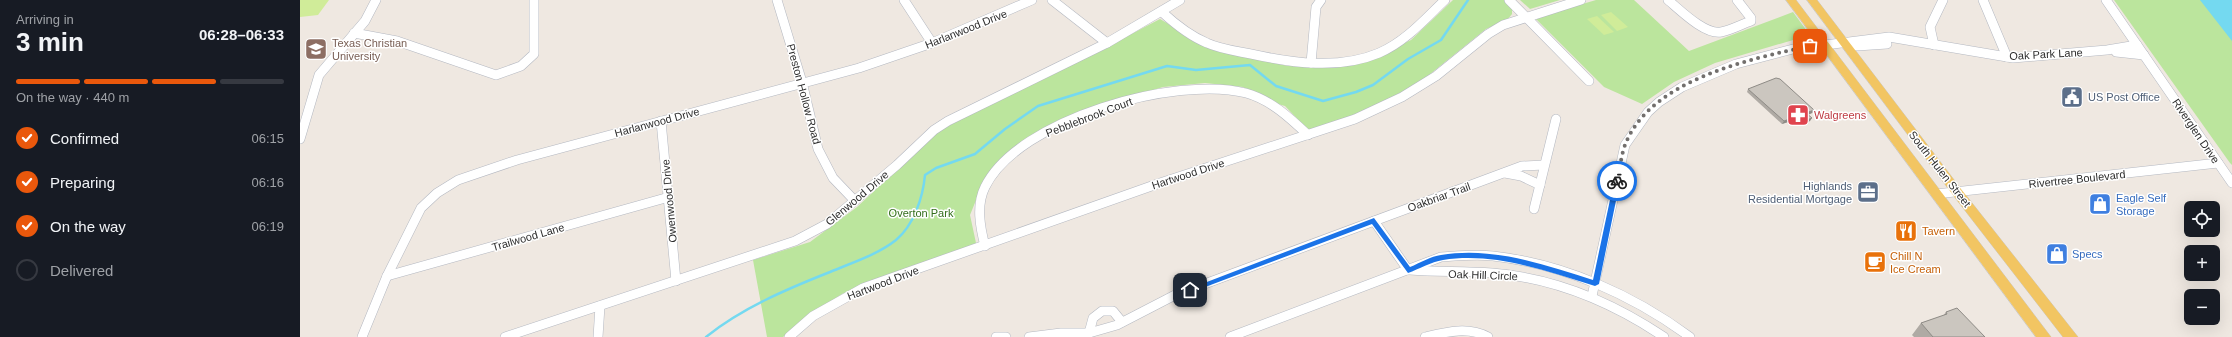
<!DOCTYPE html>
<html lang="en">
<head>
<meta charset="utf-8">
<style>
	body { margin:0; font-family:Arial,sans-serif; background:#242831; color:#f1f3f6; height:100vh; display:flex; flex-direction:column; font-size:15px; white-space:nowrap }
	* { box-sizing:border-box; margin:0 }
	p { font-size:13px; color:#9ea1a6 }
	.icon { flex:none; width:22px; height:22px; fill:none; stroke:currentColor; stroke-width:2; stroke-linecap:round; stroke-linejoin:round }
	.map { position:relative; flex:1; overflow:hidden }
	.side { display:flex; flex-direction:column; background:#171b24; width:300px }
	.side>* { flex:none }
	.fabs { position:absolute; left:1884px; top:201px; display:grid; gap:8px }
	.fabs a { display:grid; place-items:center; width:36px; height:36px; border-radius:6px; background:#171b24; box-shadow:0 4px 16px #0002; font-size:20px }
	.pin { position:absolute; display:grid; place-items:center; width:34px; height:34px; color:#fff; margin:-17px; border-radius:8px; box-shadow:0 2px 6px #0006 }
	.courier { position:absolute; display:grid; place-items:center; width:40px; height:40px; margin:-20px; border:3px solid #1a73e8; border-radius:50%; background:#fff; color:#222; box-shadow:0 1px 5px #0007 }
	.headline em { font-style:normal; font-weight:800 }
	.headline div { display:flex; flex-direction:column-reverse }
	.headline { display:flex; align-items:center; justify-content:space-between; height:68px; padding:0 16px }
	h1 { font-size:26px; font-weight:800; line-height:30px }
	.bar { display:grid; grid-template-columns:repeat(4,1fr); gap:6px 4px; align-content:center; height:48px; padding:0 16px }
	.bar i { height:5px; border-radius:3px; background:#363941 }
	.bar .selected { background:#ea580c }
	.bar p { grid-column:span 4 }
	ol { padding:0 16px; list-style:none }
	li { display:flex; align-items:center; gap:12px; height:44px }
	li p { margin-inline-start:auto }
	li .icon { padding:4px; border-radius:50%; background:#ea580c; color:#fff; stroke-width:4 }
	li:last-child { color:#9ea1a6 }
	li i { width:22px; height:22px; border:2px solid #363941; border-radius:50% }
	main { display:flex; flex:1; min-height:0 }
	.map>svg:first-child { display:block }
</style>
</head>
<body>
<main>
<section class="side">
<div class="headline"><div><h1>3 min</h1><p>Arriving in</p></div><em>06:28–06:33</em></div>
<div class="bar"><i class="selected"></i><i class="selected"></i><i class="selected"></i><i></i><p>On the way · 440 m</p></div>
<ol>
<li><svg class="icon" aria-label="check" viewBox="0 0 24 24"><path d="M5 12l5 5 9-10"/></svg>Confirmed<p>06:15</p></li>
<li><svg class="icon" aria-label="check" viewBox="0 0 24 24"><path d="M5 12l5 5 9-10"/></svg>Preparing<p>06:16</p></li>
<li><svg class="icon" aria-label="check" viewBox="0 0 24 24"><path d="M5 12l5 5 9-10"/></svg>On the way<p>06:19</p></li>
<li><i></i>Delivered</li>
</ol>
</section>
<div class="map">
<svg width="1932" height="337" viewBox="0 0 1932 337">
	<rect width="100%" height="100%" fill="#efe8e1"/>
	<g fill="#bbe59d">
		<polygon points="1153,0 1204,0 1212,9 1212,14 1207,20 1186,29 1124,79 1101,94 1042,120 1008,130 985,106 964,100 943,87 905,83 863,87 822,100 759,122 683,183 670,215 676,243 671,248 569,282 542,294 507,317 483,337 467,337 453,260 510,242 557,207 649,121 776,63 860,19 909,48 988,66 1036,67 1096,47 1111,40"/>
		<polygon points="1220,0 1260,0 1230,9"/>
		<polygon points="1296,0 1334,0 1389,51 1493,12 1510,35 1415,63 1374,82 1342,104 1304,87 1235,18"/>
		<polygon points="1814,0 1932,0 1932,165 1930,163"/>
	</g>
	<g fill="#d0ec99">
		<polygon points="0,0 29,0 18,15 0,17"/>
		<polygon points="1311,12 1328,27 1317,31 1301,15"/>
		<polygon points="1297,16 1314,32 1304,35 1287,19"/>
	</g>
	<polygon fill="#74d9f0" points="1900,0 1932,0 1932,41"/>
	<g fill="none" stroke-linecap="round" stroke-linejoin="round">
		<path stroke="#74d9f0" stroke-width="2.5" d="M406 337C442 308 487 289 530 272 551 263 577 255 596 240 614 225 623 197 625 175L636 168 675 154 705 129 738 106 867 66 896 70 950 65 976 86 1023 101 1056 92 1073 85 1108 59 1141 40 1168 0"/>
		<g stroke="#b4b8c1" stroke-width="10">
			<g id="minor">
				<polyline points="477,0 502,82 518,149 533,178 555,201"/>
				<polyline points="604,0 632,43"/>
				<polyline points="752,0 807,43"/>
				<polyline points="1209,0 1289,81"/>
				<path d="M1368 0C1380 10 1405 35 1421 32 1431 30 1442 24 1451 21V18L1437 0"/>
				<polyline points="1683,0 1707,57"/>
				<polyline points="1806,0 1932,183"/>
				<path d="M862 12C875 24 890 36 907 43 920 49 936 51 951 54 992 63 1039 70 1079 53 1105 42 1125 19 1145 0"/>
				<polyline points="54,33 97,41 196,75 221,66 234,54 234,0"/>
				<polyline points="1545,42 1557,46 1587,44"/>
				<polyline points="1634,45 1630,27 1643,0"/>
				<polyline points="1816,52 1844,55"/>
				<polyline points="1011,63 1016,7 1021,0"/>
				<polyline points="361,121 376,281"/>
				<polyline points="0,139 19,75 65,21 76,0"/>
				<polyline points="1205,173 1221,176 1240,185"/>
				<polyline points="1636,194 1918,163"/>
				<polyline points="1234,209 1256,119"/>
				<polyline points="1074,221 1108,270"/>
				<path d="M685 246C680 227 676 205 685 187 718 119 877 75 946 93 971 100 990 118 1008 135"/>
				<path d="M1110 270C1137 272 1165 271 1192 273 1255 278 1312 302 1364 337"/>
				<polyline points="87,276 369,197"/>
				<polyline points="1292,296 1325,145 1348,112 1359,102 1382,87 1436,64 1493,49 1589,37 1713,58 1807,50 1837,45"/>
				<polyline points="789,333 793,318 802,311 813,311 822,322"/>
				<polyline points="62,337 87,276 121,208 137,193 158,180 217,160 559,68 632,43 732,0"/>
				<polyline points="205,337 495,241 527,224 597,165 634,130 648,121 807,43 880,0"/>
				<polyline points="298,337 300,306"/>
				<polyline points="489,337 513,316 563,288 860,183 1055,119 1102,97 1136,76 1188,34 1203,25 1281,0"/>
				<polyline points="696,337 706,337"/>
				<polyline points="729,337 761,333 789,333 817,325 875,295 1222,166 1244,165"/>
				<path d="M930 337 1141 257C1158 256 1175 254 1193 256 1264 264 1333 295 1390 337"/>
				<path d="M1125 337C1146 332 1168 326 1188 337"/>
			</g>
		</g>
		<g stroke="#c9c9c9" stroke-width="1">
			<g id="major">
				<polygon points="1486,0 1496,0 1751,337 1736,337"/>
				<polygon points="1507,0 1517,0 1661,189 1778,337 1763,337 1653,195"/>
			</g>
		</g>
		<use href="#minor" stroke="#fff" stroke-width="9"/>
		<use href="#major" fill="#f2c562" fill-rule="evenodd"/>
	</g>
	<g fill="#afaaa4">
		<polygon points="1448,89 1514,110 1512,113 1508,115 1510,121 1502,124 1497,119 1482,124 1447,92"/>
		<polygon points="1646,312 1685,337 1614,337 1612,335 1621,323 1643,316"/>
	</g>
	<g fill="#8e8b86">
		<polygon points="1514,110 1512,113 1505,116 1506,113"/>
		<polygon points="1498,116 1497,119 1482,124 1484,121"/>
		<polygon points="1512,118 1510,121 1502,124 1504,121"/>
	</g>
	<g fill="#cbc6bf" stroke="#8e8b86">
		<polygon points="1476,78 1480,79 1514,110 1506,113 1512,118 1504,121 1498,116 1484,121 1448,89"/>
		<polygon points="1657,308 1685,337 1633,337 1621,323 1647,314 1646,312"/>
	</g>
	<path fill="#1a73e8" d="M1317 178 1320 181 1299 284 1295 286C1246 271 1195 252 1143 260 1131 262 1119 269 1108 273L1072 224 892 292H887L886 290 1074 218 1110 267C1120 263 1131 256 1141 255 1193 246 1244 265 1293 280L1314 181Z"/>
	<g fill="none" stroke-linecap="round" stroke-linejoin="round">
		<path stroke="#726f6d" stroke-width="4" stroke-dasharray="0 7.2" d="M1317 181C1320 169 1321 156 1325 145 1350 80 1449 59 1510 46"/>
	</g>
	<defs>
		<g id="university-square" transform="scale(1.15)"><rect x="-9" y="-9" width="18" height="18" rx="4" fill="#8d6e63" stroke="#fff"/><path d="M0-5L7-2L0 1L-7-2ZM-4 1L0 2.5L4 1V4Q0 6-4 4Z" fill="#fff"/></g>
		<g id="civic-square" transform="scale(1.15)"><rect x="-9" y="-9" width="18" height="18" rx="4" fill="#5c6f8a" stroke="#fff"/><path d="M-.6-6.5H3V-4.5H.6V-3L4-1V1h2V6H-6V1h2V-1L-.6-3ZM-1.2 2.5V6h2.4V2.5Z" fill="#fff"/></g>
		<g id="pharmacy-square" transform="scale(1.15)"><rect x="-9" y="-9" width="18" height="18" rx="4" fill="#e0444e" stroke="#fff"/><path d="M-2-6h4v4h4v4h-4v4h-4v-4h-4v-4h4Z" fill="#fff"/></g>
		<g id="office-square" transform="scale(1.15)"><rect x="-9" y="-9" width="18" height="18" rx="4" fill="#5c6f8a" stroke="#fff"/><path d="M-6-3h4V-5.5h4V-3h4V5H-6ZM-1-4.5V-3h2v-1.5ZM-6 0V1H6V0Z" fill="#fff"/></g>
		<g id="shop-square" transform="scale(1.15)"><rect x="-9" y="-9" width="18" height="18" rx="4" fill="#3f7fe0" stroke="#fff"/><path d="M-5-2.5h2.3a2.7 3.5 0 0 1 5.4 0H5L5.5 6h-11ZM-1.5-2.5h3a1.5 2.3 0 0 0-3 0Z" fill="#fff"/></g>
		<g id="restaurant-square" transform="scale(1.15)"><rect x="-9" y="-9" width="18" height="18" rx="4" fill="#e8710a" stroke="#fff"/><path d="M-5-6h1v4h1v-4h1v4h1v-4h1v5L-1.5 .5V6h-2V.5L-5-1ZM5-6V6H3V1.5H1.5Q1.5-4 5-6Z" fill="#fff"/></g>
		<g id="cafe-square" transform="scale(1.15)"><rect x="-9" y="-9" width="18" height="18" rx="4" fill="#e8710a" stroke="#fff"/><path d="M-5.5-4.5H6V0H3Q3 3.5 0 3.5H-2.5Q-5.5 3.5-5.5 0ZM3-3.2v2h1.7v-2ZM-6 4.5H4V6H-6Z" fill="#fff"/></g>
	</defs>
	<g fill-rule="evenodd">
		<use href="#university-square" x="16" y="49"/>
		<use href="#civic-square" x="1772" y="97"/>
		<use href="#pharmacy-square" x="1498" y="115"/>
		<use href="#office-square" x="1568" y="192"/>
		<use href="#shop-square" x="1800" y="204"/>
		<use href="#restaurant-square" x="1606" y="231"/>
		<use href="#shop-square" x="1757" y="254"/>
		<use href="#cafe-square" x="1575" y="262"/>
	</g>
	<g text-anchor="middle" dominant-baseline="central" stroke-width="3" stroke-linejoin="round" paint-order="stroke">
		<g font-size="11" fill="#2e2e2e" stroke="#fff">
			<text transform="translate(666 29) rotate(-22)">Harlanwood Drive</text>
			<text transform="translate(1746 54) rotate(-3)">Oak Park Lane</text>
			<text transform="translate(504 94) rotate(75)">Preston Hollow Road</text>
			<text transform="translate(789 117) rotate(-21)">Pebblebrook Court</text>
			<text transform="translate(357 122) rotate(-15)">Harlanwood Drive</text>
			<text transform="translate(1896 131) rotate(56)">Riverglen Drive</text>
			<text transform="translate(1640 169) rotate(52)">South Hulen Street</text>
			<text transform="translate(888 174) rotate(-18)">Hartwood Drive</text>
			<text transform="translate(1777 179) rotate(-6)">Rivertree Boulevard</text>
			<text transform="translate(1139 197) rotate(-20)">Oakbriar Trail</text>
			<text transform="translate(557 198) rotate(-40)">Glenwood Drive</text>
			<text transform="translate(369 201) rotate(-95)">Owenwood Drive</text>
			<text transform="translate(228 237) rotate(-16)">Trailwood Lane</text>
			<text transform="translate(1183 275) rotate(2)">Oak Hill Circle</text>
			<text transform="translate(583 283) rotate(-21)">Hartwood Drive</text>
		</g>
		<g font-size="11" fill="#785e54" stroke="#fff" text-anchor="start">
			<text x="32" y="43">Texas Christian<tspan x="32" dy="13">University</tspan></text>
		</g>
		<g font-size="11" fill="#4e5e75" stroke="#fff" text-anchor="start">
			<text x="1788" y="97">US Post Office</text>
			<text x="1552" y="186" text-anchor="end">Highlands<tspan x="1552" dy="13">Residential Mortgage</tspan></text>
		</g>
		<g font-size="11" fill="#be3a42" stroke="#fff" text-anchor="start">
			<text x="1514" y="115">Walgreens</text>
		</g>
		<g font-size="11" fill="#366cbe" stroke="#fff" text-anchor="start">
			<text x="1816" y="198">Eagle Self<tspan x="1816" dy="13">Storage</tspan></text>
			<text x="1772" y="254">Specs</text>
		</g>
		<g font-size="11" fill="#326e1b" stroke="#fff">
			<text x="621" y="213">Overton Park</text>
		</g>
		<g font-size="11" fill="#c56008" stroke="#fff" text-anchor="start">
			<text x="1622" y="231">Tavern</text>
			<text x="1590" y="256">Chill N<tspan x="1590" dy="13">Ice Cream</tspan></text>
		</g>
	</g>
</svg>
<div class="fabs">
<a><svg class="icon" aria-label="locate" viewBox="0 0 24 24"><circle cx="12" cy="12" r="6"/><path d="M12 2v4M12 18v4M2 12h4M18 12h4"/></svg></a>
<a>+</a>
<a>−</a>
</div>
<div class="pin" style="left:1510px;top:46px;background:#ea580c"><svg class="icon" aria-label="bag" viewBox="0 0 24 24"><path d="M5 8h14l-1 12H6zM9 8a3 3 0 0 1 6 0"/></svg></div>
<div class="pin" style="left:890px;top:290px;background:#1f2937"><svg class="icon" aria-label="home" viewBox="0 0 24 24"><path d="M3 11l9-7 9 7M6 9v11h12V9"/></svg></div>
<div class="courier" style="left:1317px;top:181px"><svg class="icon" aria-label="bike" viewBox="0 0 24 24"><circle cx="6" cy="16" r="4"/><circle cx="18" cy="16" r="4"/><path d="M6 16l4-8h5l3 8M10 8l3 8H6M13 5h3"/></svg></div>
</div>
</main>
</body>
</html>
